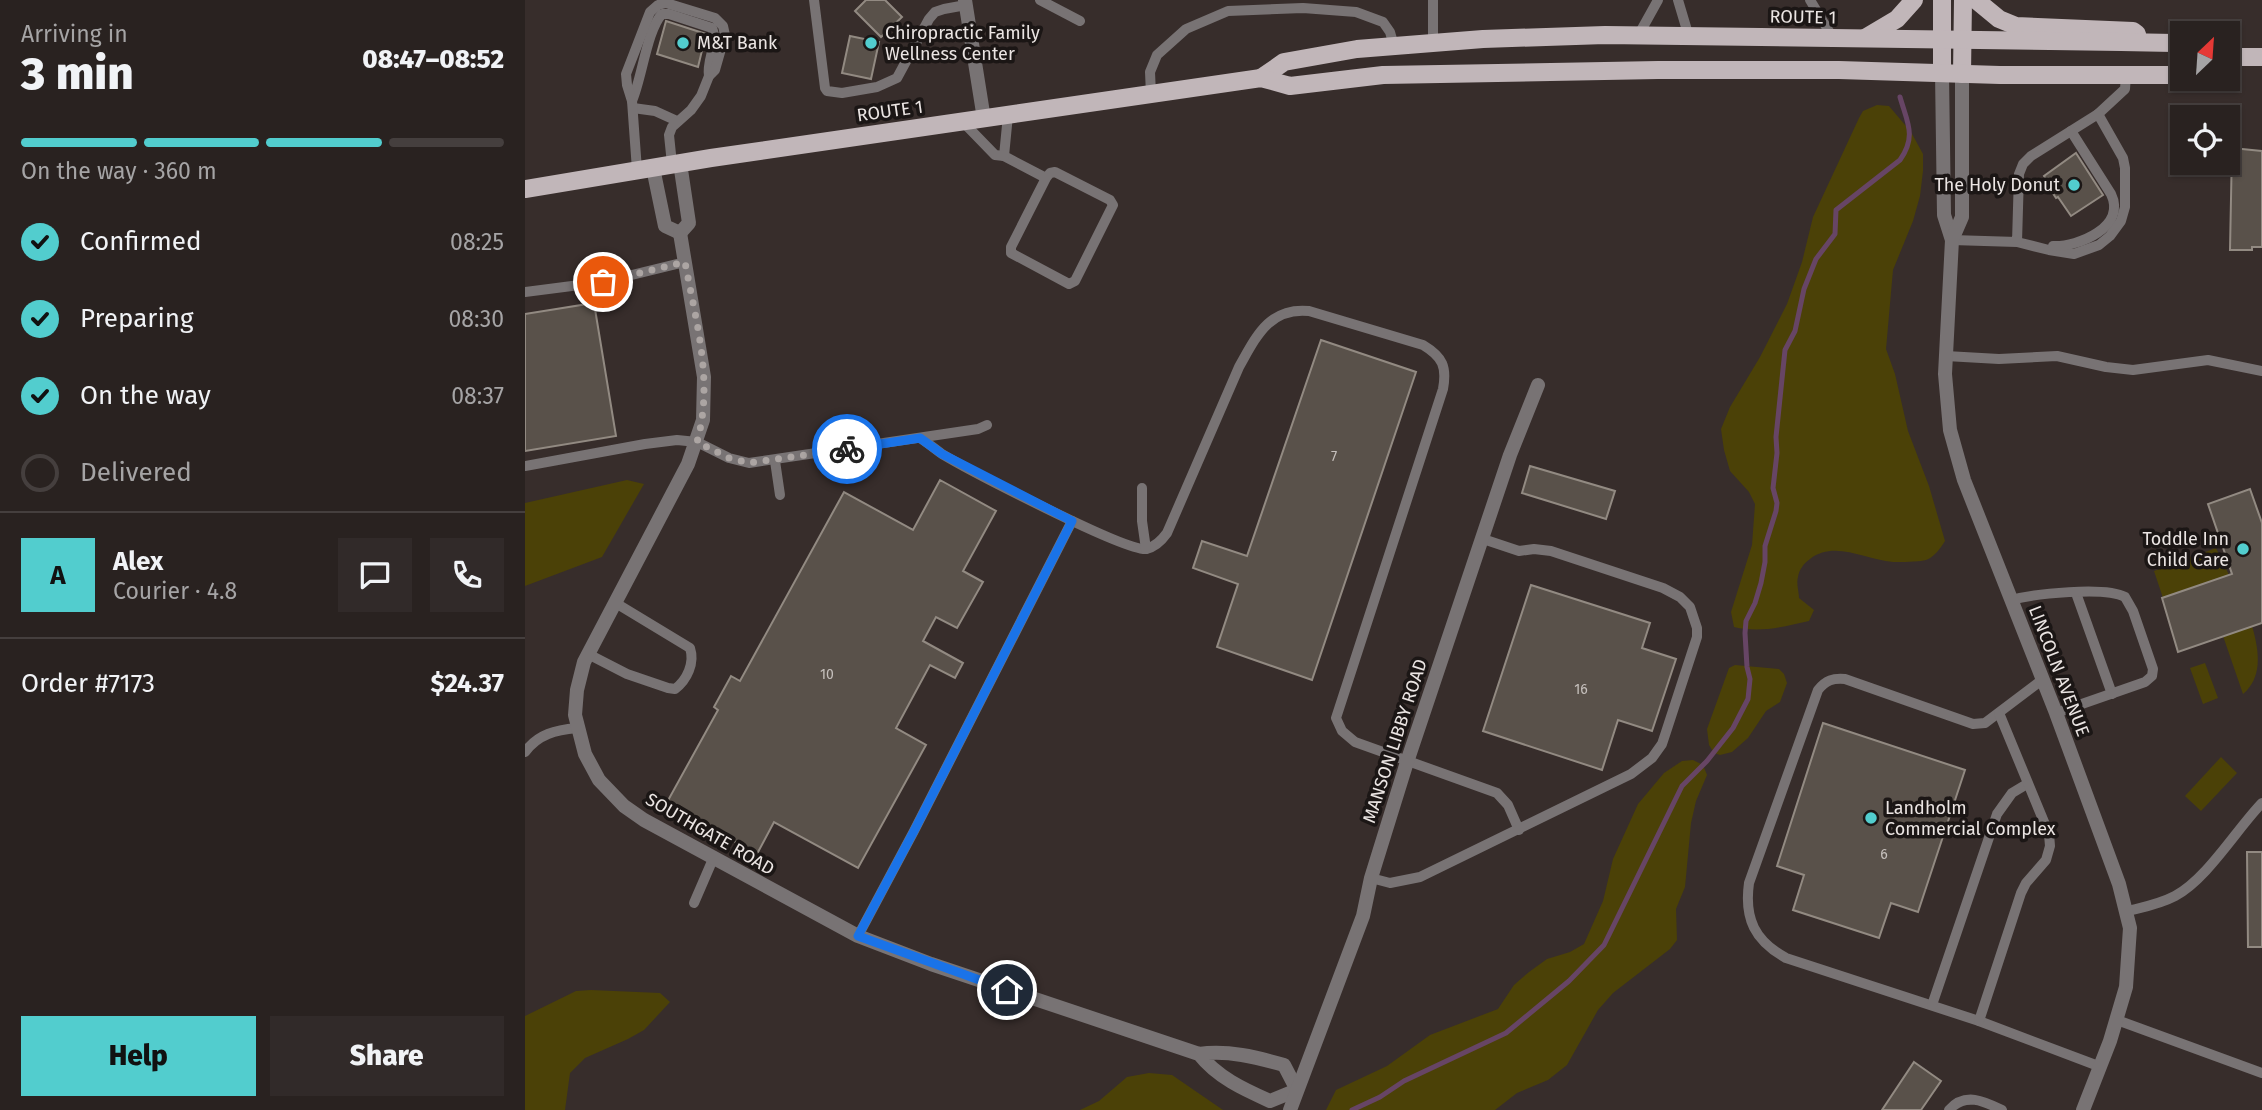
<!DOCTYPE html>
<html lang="en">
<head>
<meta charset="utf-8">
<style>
	body { margin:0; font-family:"Fira Sans",sans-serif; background:#312a29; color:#f1f3f6; height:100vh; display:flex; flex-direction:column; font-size:26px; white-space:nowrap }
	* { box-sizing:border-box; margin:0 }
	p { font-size:23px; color:#a5a4a5 }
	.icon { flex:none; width:38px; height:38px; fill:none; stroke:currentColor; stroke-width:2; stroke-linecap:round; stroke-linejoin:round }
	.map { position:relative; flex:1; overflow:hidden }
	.side { display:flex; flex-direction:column; background:#292220; width:525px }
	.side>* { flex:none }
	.needle { width:46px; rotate:25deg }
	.controls { position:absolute; left:1645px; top:21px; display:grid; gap:14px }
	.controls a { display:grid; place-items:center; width:70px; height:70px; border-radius:0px; background:#292220; box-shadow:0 2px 5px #0004,0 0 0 2px #453f3e; font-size:35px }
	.pin { position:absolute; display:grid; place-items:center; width:60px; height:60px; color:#fff; margin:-30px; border:4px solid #fff; border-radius:50%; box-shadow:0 2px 7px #0007 }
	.courier { position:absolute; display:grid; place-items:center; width:70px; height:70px; margin:-35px; border:5px solid #1a73e8; border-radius:50%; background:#fff; color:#222; box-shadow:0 2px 9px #0007 }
	.head em { font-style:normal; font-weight:800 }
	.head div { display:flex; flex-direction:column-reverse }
	.head { display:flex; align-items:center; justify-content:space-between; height:119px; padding:0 21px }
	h1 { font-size:46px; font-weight:800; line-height:52px }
	.bar { display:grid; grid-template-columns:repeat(4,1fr); gap:10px 7px; align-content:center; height:84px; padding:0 21px }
	.bar i { height:9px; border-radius:5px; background:#453f3e }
	.bar .on { background:#52cdce }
	.bar p { grid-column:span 4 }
	.line { display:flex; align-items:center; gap:18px; padding:0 21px; border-top:2px solid #453f3e }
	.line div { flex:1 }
	.round { display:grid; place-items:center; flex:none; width:74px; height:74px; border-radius:0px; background:#312a29 }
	ol { padding:0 21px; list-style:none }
	li { display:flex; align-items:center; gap:21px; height:77px }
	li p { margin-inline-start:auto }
	li .icon { padding:7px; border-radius:50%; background:#52cdce; color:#111; stroke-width:4 }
	li:last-child { color:#a5a4a5 }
	li i { width:38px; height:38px; border:4px solid #453f3e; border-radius:50% }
	.primary-button { display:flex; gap:14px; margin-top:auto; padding:14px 21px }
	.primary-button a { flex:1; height:80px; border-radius:0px; background:#52cdce; color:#111; font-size:28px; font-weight:800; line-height:80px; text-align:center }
	.primary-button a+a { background:#312a29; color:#f1f3f6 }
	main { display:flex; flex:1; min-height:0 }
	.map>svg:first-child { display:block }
</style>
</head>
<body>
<main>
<section class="side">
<div class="head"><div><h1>3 min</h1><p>Arriving in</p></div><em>08:47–08:52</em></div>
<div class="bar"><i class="on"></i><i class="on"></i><i class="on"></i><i></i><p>On the way · 360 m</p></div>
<ol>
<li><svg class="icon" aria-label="check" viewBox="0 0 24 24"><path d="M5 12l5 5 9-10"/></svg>Confirmed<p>08:25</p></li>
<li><svg class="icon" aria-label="check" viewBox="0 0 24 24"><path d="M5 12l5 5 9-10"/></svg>Preparing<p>08:30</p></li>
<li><svg class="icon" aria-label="check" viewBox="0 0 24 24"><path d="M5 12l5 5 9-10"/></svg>On the way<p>08:37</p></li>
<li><i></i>Delivered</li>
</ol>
<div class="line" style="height:126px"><b class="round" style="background:#52cdce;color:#111">A</b><div><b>Alex</b><p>Courier · 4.8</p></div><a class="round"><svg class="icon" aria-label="chat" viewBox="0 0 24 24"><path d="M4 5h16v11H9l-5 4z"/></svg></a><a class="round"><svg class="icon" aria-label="phone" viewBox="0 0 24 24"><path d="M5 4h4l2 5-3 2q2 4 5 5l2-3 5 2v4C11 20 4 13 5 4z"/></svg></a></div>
<div class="line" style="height:91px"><div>Order #7173</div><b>$24.37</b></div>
<div class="primary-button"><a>Help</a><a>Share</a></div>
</section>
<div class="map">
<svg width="1737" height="1110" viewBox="0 0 1737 1110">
	<rect width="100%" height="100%" fill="#372d2b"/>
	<g fill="#4b4107">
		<path d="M1352 105 1364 106 1386 132 1398 154V171L1395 196 1388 221 1368 270 1361 349 1370 374 1383 431 1404 486 1420 541C1415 549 1409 557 1401 560 1392 562 1377 562 1368 562 1340 560 1310 540 1285 559 1279 563 1274 570 1273 577 1271 583 1274 592 1274 598L1289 610 1284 621C1258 627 1235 633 1209 627L1206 612 1227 545 1230 504 1224 492 1205 471 1199 450 1196 429 1205 407 1235 357 1262 304 1277 262 1288 217 1334 118 1338 111Z"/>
		<polygon points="102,480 119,484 77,557 0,586 0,503"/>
		<polygon points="1691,548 1704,575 1638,598 1629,571"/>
		<path d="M1727 626C1735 653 1737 678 1718 694L1698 636Z"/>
		<polygon points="1680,663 1693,698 1678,704 1665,668"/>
		<polygon points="1210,665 1254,669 1259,674 1262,683 1255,702 1241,711 1223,738 1207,752 1195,755 1189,753 1184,745 1182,729 1204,668"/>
		<polygon points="1696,757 1712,773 1676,811 1660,796"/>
		<polygon points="1168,760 1178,765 1182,775 1171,801 1166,823 1160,887 1151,909 1152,940 1145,949 1088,993 1073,1010 1042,1065 1023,1080 992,1093 970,1110 801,1110 811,1090 862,1066 905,1035 973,1009 989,985 1004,972 1022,959 1045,952 1059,944 1078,901 1088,859 1113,804 1139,773 1157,761"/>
		<polygon points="66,990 135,993 145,1002 119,1030 103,1039 60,1058 45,1073 40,1110 0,1110 0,1016 51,991"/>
		<polygon points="624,1073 647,1075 698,1110 555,1110 574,1101 602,1077"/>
	</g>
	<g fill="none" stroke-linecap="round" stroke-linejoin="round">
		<path stroke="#674565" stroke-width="5" d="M827 1110 855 1097 879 1081 981 1033 1044 981 1079 945 1157 786 1182 761 1208 728 1223 699 1225 679 1222 667 1220 633 1221 621 1230 603 1236 583 1240 562V546L1251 511 1252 503 1248 488 1252 453 1251 437 1260 350 1270 331 1279 289 1291 259 1310 234 1311 210 1375 160C1392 136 1382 122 1375 97"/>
	</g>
	<g fill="#59514a" stroke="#928a82" stroke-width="2">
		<polygon points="341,0 360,0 377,17 356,37 330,11"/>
		<polygon points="141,21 181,34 173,67 132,54"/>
		<polygon points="325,36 354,42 346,79 317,73"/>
		<polygon points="1707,148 1737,151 1737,247 1727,247 1727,250 1705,250"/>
		<polygon points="1551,153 1578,195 1546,216 1533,197 1531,198 1519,180 1521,179 1519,176"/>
		<polygon points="69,303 91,436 0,451 0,314"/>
		<polygon points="796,340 891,372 787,680 692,647 713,584 668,568 677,541 722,556"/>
		<polygon points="1005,466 1090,491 1081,519 997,493"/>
		<polygon points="415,480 471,511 438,571 458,582 432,628 411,617 398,641 438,663 430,678 405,665 371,728 401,745 333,868 249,822 232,854 141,804 193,710 189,707 206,676 215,681 319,492 388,530"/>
		<polygon points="1725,489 1737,523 1737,623 1653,652 1637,598 1707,574 1683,504"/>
		<polygon points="1006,585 1125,623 1117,648 1151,659 1127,731 1093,720 1077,770 958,731"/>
		<polygon points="1298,723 1440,770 1393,912 1366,903 1354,938 1268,910 1279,875 1252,866"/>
		<polygon points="1722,852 1737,852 1737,947 1723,947"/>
		<polygon points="1389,1062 1416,1081 1396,1110 1357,1110"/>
	</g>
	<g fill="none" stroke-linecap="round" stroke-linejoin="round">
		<g stroke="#787374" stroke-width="10">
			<polyline points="289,0 300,88 302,91 317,93 352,87 372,78 404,19 410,12 419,9 441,5"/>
			<polyline points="515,0 555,21"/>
			<polyline points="1153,0 1164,37"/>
			<polyline points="1285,0 1308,38"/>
			<polyline points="1113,36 1133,0"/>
			<polyline points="908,42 908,0"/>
			<polyline points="626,94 625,72 632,55 661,29 703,11 778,8 831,12 858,22 865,32 869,46"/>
			<path d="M107 101C117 78 122 30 137 14H144L187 28C194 43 181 60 184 76"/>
			<polyline points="108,108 130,111 152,121"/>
			<polyline points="1573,114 1600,89 1601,75"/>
			<polyline points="483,115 479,156 521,178 486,247 486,253 544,284 550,281 588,205 585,200 530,172 525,173 521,178"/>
			<polyline points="438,122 470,155 479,156"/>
			<polyline points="112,170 107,101 102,85 101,74 125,12 133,5 141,3 190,18 198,26 200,35 190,70 184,76 176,96 166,110 147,127 144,135 147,164"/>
			<polyline points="1427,240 1492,242 1524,250 1549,254 1574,245 1585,236 1596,221 1600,207 1600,168 1598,158 1573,114 1506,156 1498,164 1494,174 1492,242"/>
			<path d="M1528 246C1553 247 1602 227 1586 194L1546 131"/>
			<polyline points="0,292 78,282 160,262"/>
			<polyline points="1421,356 1474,359 1532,356 1581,367 1608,370 1683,360 1737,371"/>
			<path d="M395 438C403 443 410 449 417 454 442 469 601 552 621 549 630 547 637 540 642 533L714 367C731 337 744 307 784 311L898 345C918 357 922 367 918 389L811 718 817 731 830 742 972 793 983 805 994 830"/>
			<polyline points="250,461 255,495"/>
			<polyline points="0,466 120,444 152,440 172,442 204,458 224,463 453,429 462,425"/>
			<polyline points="617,488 617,521 621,549"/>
			<polyline points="1551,593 1587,694"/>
			<path d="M1486 600C1509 594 1580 586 1600 597L1608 611 1628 669 1627 676 1620 682 1531 713"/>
			<path d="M63 654 102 674 143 688 150 689C162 680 170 663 165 648L89 602"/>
			<path d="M1517 680 1460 723 1448 724 1320 679C1308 678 1301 680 1293 690L1224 883C1219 919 1230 941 1261 958L1454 1021 1576 1067"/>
			<path d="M0 752C13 734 31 730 52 728"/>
			<polyline points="846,878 865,883 895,877 1106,774 1127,758 1137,744 1141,732 1172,637 1172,628 1165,607 1155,597 1138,588 1026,551 1009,549 994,551 958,539"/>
			<polyline points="169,903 188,859"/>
			<path d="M1603 911C1619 907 1635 904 1650 896 1682 879 1711 830 1737 803"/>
			<polyline points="333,936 389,831 547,521"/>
			<polyline points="1407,1005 1472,814 1487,793 1502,784"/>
			<polyline points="1592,1020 1737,1073"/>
			<polyline points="1454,1021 1496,893 1501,883 1521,860 1525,846 1524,834 1474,713"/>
			<path d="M1424 1110C1440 1092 1459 1101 1477 1110"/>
		</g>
		<g stroke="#787374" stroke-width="14">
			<polyline points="440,0 459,119"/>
			<polyline points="1417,73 1419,215 1427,240"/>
			<polyline points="1437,74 1437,217 1427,240 1420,374 1425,430 1439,480 1531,713 1594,884 1605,928 1601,987 1585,1041 1558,1110"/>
			<polyline points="128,168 140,226 155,233"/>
			<path d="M155 233 179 377 178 420 163 464 59 662 52 690 50 715 60 754 74 780 99 806 119 820 333 936 406 964 674 1054C703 1050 731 1057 759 1065L772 1090 745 1101C718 1089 692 1077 674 1054"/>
			<polyline points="155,233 164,223 155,163"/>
			<polyline points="765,1110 838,916 846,878 882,762 985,455 1013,385"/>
		</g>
		<g stroke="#c1b6b9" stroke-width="18">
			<polyline points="1417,0 1417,73"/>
			<polyline points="1451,0 1474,19 1491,26 1608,31 1612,34"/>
			<polyline points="1340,38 1372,19 1389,0"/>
			<polyline points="1703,57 1737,57"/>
			<polyline points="1437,74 1438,0"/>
			<polyline points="736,78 759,62 832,49 958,39 1080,35 1596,42 1649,43 1657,47"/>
			<polyline points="0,189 186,158 736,78 765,86 858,75 1133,70 1314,70 1475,75 1657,75"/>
		</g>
	</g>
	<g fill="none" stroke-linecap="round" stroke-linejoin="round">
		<path stroke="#aca5a3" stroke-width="7" stroke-dasharray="0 12.6" d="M78 282 160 262C171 322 189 382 172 442L204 458 224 463 322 449"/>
		<polyline stroke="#1a73e8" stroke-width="9" points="322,449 395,438 417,454 547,521 389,831 333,936 482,990"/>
	</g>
	<g fill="#52cdce" stroke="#1b1615" stroke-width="2.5">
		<circle cx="158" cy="43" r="7"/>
		<circle cx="346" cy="43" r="7"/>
		<circle cx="1549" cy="185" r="7"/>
		<circle cx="1718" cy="549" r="7"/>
		<circle cx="1346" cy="818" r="7"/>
	</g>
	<g text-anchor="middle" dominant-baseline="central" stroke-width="7" stroke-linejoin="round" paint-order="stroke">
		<g font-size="14" fill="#c6c0bd">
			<text x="809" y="456">7</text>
			<text x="302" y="674">10</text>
			<text x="1056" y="689">16</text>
			<text x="1359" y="854">6</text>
		</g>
		<g font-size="18" fill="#ebe5e3" stroke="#1b1615">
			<text transform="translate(1278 17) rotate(1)">ROUTE 1</text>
			<text transform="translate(365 111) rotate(-8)">ROUTE 1</text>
			<text transform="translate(1534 671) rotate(69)">LINCOLN AVENUE</text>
			<text transform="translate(870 741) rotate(-72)">MANSON LIBBY ROAD</text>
			<text transform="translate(185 834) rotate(30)">SOUTHGATE ROAD</text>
		</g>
		<g font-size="18" fill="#ebe5e3" stroke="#1b1615" text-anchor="start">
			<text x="360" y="33">Chiropractic Family<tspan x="360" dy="21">Wellness Center</tspan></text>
			<text x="172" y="43">M&amp;T Bank</text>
			<text x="1535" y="185" text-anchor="end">The Holy Donut</text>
			<text x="1704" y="539" text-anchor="end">Toddle Inn<tspan x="1704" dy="21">Child Care</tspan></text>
			<text x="1360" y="808">Landholm<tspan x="1360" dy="21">Commercial Complex</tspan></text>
		</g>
	</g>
</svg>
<div class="controls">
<a><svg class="needle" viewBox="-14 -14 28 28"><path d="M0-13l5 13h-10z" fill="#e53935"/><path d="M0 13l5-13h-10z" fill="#a5a4a5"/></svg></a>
<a><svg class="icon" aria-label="locate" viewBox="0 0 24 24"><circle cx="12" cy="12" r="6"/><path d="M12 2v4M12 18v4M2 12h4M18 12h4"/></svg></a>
</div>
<div class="pin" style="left:78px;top:282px;background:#ea580c"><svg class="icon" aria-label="bag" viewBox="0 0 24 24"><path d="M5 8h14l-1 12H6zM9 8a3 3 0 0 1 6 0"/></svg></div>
<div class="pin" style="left:482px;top:990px;background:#1f2937"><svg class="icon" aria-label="home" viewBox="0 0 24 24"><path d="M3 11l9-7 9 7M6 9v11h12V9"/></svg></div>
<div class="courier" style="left:322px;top:449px"><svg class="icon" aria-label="bike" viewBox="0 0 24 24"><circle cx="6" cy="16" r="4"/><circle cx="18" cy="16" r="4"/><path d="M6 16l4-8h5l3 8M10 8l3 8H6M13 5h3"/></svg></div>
</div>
</main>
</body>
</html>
